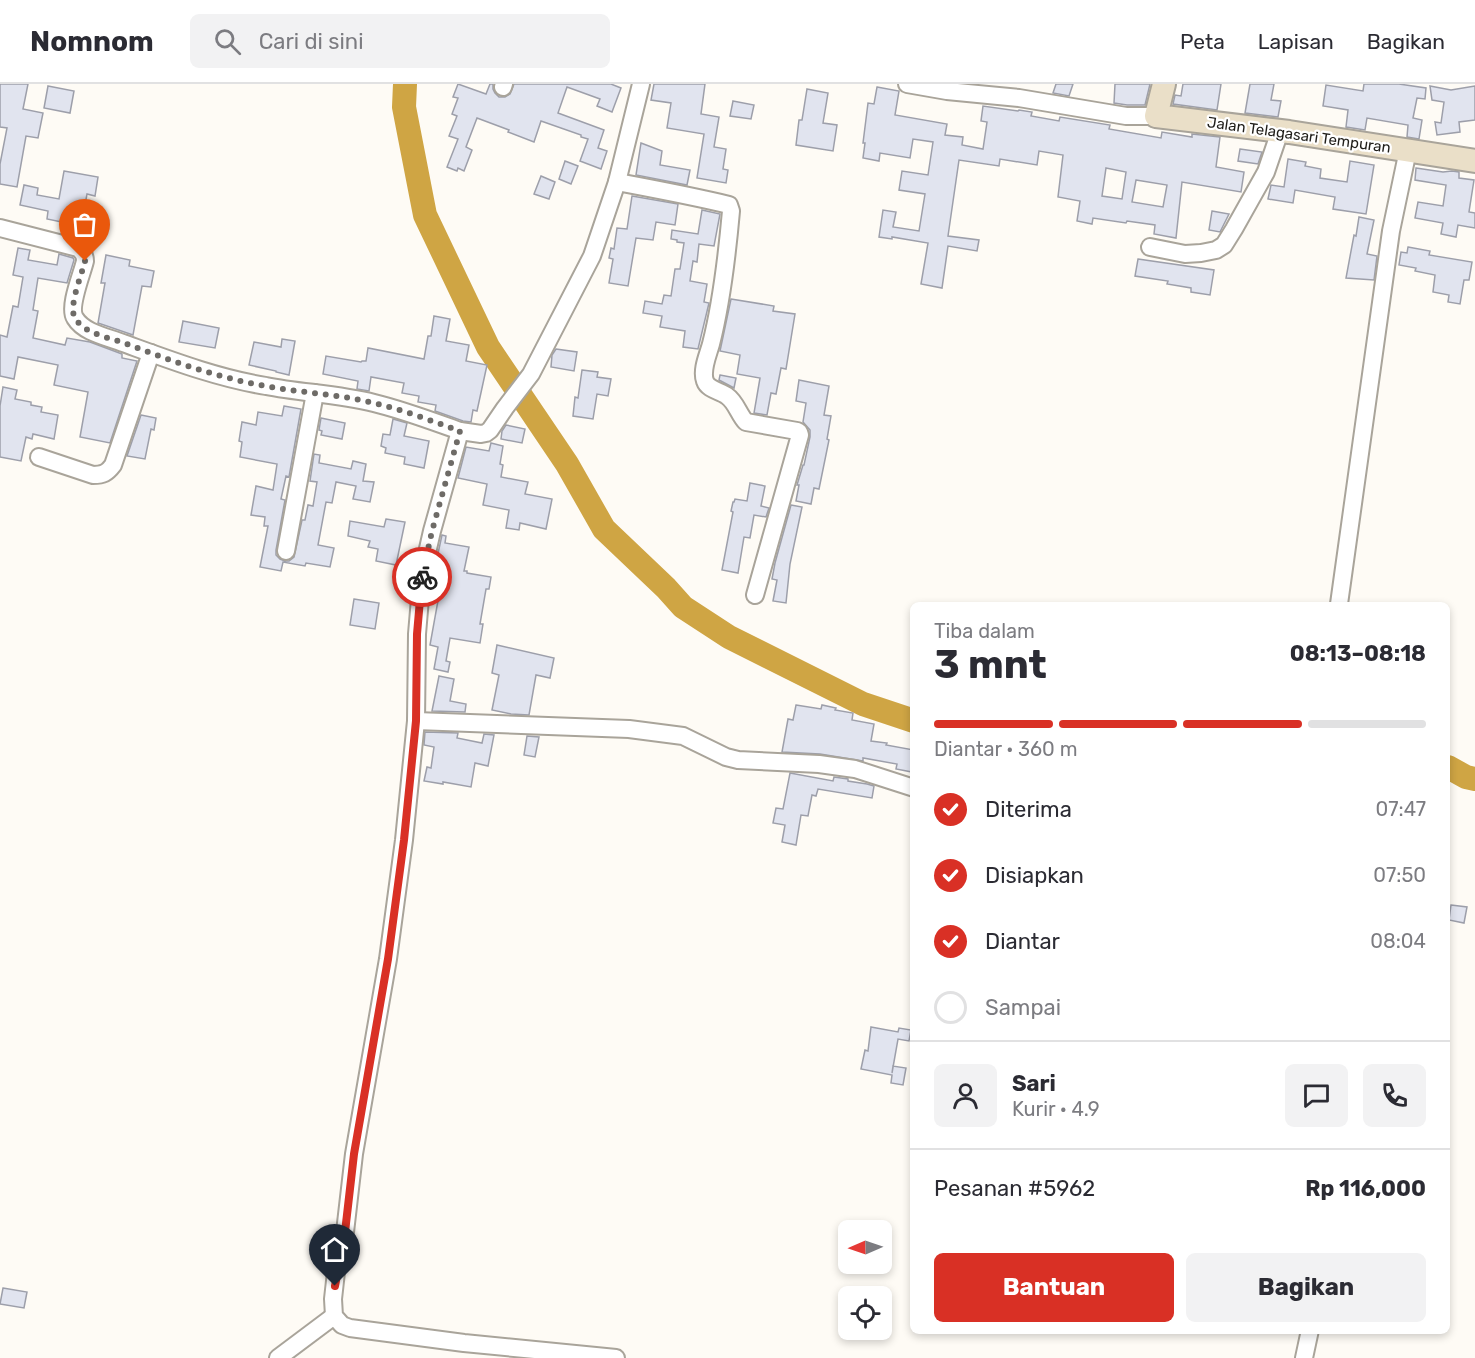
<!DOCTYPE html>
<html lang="id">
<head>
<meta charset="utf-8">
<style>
	body { margin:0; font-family:Rubik,sans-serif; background:#f2f2f3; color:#2b2b33; height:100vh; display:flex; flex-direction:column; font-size:22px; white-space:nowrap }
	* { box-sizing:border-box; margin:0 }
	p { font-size:20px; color:#7c7c81 }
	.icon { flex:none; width:33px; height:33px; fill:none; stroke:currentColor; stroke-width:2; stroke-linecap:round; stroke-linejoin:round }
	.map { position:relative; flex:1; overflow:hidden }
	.side { position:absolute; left:910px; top:518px; width:540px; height:732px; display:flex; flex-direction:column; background:#fff; border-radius:9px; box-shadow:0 3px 9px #0003 }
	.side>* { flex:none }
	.needle { width:39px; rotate:268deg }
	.fabs { position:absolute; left:838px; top:1136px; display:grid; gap:12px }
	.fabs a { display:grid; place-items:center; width:54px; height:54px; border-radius:9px; background:#fff; box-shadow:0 3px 9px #0003; font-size:30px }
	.pin { position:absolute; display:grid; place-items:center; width:51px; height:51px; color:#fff; margin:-62px -26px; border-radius:50% 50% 50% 0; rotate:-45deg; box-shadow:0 0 6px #0007 }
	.pin .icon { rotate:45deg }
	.courier { position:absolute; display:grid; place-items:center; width:60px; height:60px; margin:-30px; border:4px solid #d93025; border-radius:50%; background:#fff; color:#222; box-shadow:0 2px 8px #0007 }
	.head em { font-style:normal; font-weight:700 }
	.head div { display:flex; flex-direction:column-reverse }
	.head { display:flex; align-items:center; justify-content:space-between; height:102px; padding:0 24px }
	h1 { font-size:39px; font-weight:700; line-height:45px }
	.bar { display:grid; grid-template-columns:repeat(4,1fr); gap:9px 6px; align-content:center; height:72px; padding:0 24px }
	.bar i { height:8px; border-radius:4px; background:#e1e1e2 }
	.bar .on { background:#d93025 }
	.bar p { grid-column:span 4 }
	.line { display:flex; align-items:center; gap:15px; padding:0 24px; border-top:2px solid #e1e1e2 }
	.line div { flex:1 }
	.round { display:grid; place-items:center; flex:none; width:63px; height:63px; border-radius:9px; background:#f2f2f3 }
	ol { padding:0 24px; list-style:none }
	li { display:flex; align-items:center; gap:18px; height:66px }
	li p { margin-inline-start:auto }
	li .icon { padding:6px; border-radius:50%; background:#d93025; color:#fff; stroke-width:4 }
	li:last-child { color:#7c7c81 }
	li i { width:33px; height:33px; border:3px solid #e1e1e2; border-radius:50% }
	.cta { display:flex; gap:12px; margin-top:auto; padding:12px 24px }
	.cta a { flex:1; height:69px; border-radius:9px; background:#d93025; color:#fff; font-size:24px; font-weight:700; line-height:69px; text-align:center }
	.cta a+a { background:#f2f2f3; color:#2b2b33 }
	header { display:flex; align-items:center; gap:36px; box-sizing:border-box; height:84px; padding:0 30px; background:#fff; border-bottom:2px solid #e1e1e2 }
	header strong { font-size:28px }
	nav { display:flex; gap:33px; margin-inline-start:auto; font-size:21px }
	.search { width:420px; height:54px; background:#f2f2f3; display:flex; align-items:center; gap:15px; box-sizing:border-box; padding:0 21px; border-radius:9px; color:#7c7c81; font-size:22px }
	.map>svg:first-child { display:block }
</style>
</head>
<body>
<header>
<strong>Nomnom</strong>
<div class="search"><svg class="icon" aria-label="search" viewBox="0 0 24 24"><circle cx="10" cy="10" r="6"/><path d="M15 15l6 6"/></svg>Cari di sini</div>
<nav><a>Peta</a><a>Lapisan</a><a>Bagikan</a></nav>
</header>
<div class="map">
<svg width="1475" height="1274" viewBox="0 0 1475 1274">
	<rect width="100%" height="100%" fill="#fefbf5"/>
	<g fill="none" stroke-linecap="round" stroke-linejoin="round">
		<g stroke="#cfa544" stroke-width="24">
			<polyline points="405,0 404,23 425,131 488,263 567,380 604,445 666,504 683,523 729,553 863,620 914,637"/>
			<polyline points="1448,683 1466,693 1475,695"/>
		</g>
	</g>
	<g fill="#e1e4ef" stroke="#9d9faa" stroke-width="1.5" fill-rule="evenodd">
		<polygon points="0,0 28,0 23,25 43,29 38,54 26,52 17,103 0,100 0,80 7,44 0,43"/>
		<polygon points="458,0 486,10 490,0 493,0 493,5 495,9 499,13 505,13 510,10 514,0 611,0 621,4 612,28 597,22 600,15 567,3 558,29 604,46 598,64 607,67 601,85 580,77 588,55 581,53 581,51 541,37 534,58 508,48 509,46 477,34 466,63 472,66 464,87 458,84 457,87 447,83 458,55 449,52 457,32 452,30 458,14 453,13"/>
		<polygon points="654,0 705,0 701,30 719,33 714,63 726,65 723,85 728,86 726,99 697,94 704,50 667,44 671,19 651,16"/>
		<polygon points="1056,0 1073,0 1069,12 1053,9"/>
		<polygon points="1115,0 1150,0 1145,21 1127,21 1114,19"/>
		<polygon points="1183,0 1221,0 1217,26 1173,20 1175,11 1181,12"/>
		<polygon points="1250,0 1274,0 1271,16 1281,17 1278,33 1245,29"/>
		<polygon points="1364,0 1399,0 1426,4 1425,15 1417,14 1413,34 1422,36 1419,55 1407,53 1408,41 1367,34 1365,46 1346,43 1348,26 1323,22 1326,1 1363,7"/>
		<polygon points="48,2 74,7 70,29 44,24"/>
		<polygon points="1430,2 1451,6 1475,2 1475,36 1459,38 1460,48 1437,51 1435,38 1441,39 1444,18 1432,16"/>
		<path d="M877 3 899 7 895 31 947 40 945 51 963 53 962 61 983 65 987 38 981 37 983 22 1018 27 1019 26 1032 28 1031 32 1059 37 1060 33 1110 41 1109 45 1161 54 1162 48 1192 53V50L1220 53 1216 83 1244 88 1241 108 1182 98 1176 154 1154 150 1155 141 1127 137 1126 139 1093 134 1092 140 1077 137 1080 117 1058 113 1063 71 1039 67 1037 81 1000 75 999 82 959 76 948 152 979 156 977 167 948 162 942 204 921 200 928 159 892 153V155L879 153 883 126 896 128 893 143 919 147 925 110 899 106 902 87 928 91 933 58 913 55 910 74 880 69 879 77 863 74 865 59H863L868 19 874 20ZM1106 84 1126 88 1122 115 1102 112ZM1136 96 1167 101 1163 123 1132 118Z"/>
		<polygon points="807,5 828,9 823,39 837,41 833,67 796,61 799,36 802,36"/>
		<polygon points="733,17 754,21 751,35 730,32"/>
		<polygon points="641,59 662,67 660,81 690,86 687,101 636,91"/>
		<polygon points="1240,65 1262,68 1258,80 1238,77"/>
		<polygon points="1288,75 1306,78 1305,82 1321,85 1320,94 1347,98 1350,77 1374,81 1366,130 1333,125 1335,113 1295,106 1293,119 1268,115 1271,101 1284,103"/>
		<polygon points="565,77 578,82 571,100 559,95"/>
		<polygon points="1416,84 1443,88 1452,87 1459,88 1459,94 1474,96 1469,128 1475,129 1475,144 1458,141 1456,153 1441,150 1443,139 1415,134 1418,118 1443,122 1446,101 1415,96"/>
		<polygon points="64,87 98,93 95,112 87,110 81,142 47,135 48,127 20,121 24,101 38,104 37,111 59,115"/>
		<polygon points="541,92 555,98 549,115 534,110"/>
		<polygon points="632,112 678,120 675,141 656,138 653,156 636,154 628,202 609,199 613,175 609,174 611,164 614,165 617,144 627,145"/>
		<polygon points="702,126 720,130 714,162 699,160 697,178 693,177 690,197 707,200 704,218 709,219 698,265 683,263 685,247 660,243 662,232 643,229 645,217 662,220 664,211 671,212 675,185 680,185 684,159 677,158 677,156 671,155 672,146 698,150"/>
		<polygon points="1212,127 1229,130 1220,148 1209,146"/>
		<polygon points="1359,133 1374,136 1367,170 1377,172 1374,196 1346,194 1354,151 1356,152"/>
		<polygon points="1408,163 1430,167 1429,171 1472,178 1469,196 1464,196 1460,220 1448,218 1449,211 1433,208 1435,191 1415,187 1416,184 1399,181 1401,168 1407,169"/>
		<polygon points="18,164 30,166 28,176 57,181 59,170 73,174 74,176 67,199 38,194 33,226 38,227 33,254 65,261 67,254 90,258 122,270 122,274 137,277 110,359 80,353 88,308 54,301 58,281 18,273 14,295 0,292 0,251 7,253 13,222 18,223 23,193 13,191"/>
		<polygon points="106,171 130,176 129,182 154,187 151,203 142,202 133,251 98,239 105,199 101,199"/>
		<polygon points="1138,175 1214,186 1210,211 1191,208 1191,204 1167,200 1168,197 1135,192"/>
		<polygon points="731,215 774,222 773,227 795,230 786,285 781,284 776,310 771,309 767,331 754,329 760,294 737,290 740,271 720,267"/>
		<polygon points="434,232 450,235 446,257 469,261 466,277 487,281 477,327 473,326 471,338 463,337 435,327 436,321 418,318 419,312 402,309 404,299 371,293 369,307 357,305 358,297 323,290 326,272 361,278 362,277 366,277 368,264 424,275 428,252 431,252"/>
		<polygon points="183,237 219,244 215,264 179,258"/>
		<polygon points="282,255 295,257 289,291 276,288 276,287 249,281 254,258 281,263"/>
		<polygon points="556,265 577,268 574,287 551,283 552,271"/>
		<polygon points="582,286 598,288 597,293 611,295 608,312 597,310 593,335 573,332 575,313 578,314"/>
		<polygon points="720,291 736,294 734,304 719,296"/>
		<polygon points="799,296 829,302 824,331 831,332 827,355 829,356 819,405 814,404 811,420 796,417 799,401 797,401 803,381 804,381 810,353 810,346 803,338 806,319 796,317"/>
		<polygon points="3,303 17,306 15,315 31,318 31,321 42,323 41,328 58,331 54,355 33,350 32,355 26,353 21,377 0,373 0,322"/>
		<polygon points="284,322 301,325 289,393 286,392 281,415 285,416 276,466 276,471 280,475 285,477 289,477 294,473 302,436 305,436 308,421 313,422 317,398 310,397 314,370 320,371 319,379 351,385 353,377 366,380 363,397 374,398 370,418 353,415 356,402 336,398 332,419 326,418 318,461 334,464 330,483 306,479 305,482 283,478 281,487 260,483 268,442 264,442 265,433 251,431 256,402 273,406 277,380 240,373 242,358 239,357 242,338 256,341 258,328 282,332"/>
		<polygon points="141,331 156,334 154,346 151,345 145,375 127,372"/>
		<polygon points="321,334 345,339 342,355 321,351 322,347 319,346"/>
		<polygon points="393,335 407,339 404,352 429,357 424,384 404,380 405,373 385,369 386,364 381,362 383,350 390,351"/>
		<polygon points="506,341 525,345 522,359 501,355 502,347"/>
		<polygon points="491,359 503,362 500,380 503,381 501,393 528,398 525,410 552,415 546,445 520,439 519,446 506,444 509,426 483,421 487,400 458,394 466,363 489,367"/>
		<polygon points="750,399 765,402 761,422 769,424 766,433 754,431 750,454 744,453 738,489 722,486 733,428 731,427 733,418 734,418 735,415 747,417"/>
		<polygon points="791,421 802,423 790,480 786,519 773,517 777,496 772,495 775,479"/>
		<polygon points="386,435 405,438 396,481 376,477 378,465 368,463 370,457 348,452 350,437 384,443"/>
		<polygon points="442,451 446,452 445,459 469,463 464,487 467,487 467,489 491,493 489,505 486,505 480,540 483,540 480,559 450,554 446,577 450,578 448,588 434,585 438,563 430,561 439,511 443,512 447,490 434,488"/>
		<polygon points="354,515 379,519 375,545 350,541"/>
		<polygon points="497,561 554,574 550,594 536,591 529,631 511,630 492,626 499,591 492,589"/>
		<polygon points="439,592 454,595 450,617 466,620 465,628 432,627"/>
		<polygon points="796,621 821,625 822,621 836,624 835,626 853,629 852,636 874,640 871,657 887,659 886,661 914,666 912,688 896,685 897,680 863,674 863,677 820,670 782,668 788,635 793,636"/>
		<polygon points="425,648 458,649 457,654 482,659 484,650 494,651 488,682 475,679 471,703 443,698 443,700 424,697 427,683 431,684 434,663 424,661"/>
		<polygon points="527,652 539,653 535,673 524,671"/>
		<polygon points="790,689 833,697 834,693 848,695 848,697 867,700 874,702 872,714 818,705 816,712 812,711 808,732 801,731 796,761 782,758 785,741 773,739 776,724 783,725"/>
		<polygon points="1451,821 1467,823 1464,839 1449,836"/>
		<polygon points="871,943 898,948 899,944 911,946 909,957 898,955 892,989 893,982 906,984 903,1001 891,999 892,991 861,985 865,966 868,967"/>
		<polygon points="3,1204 27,1208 24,1224 0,1220"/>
	</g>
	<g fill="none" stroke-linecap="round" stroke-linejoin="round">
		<g stroke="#a9a49a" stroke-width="20">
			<g id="street">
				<polyline points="907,0 947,7 1019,14 1126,32 1156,32"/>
				<polyline points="503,3 504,0"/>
				<path d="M617 98C654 105 692 112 729 121L731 127C727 172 722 217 711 260 708 271 701 286 705 297 708 306 721 307 727 312 736 318 739 331 746 338L797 347 799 348 800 351 755 511"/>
				<path d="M0 144 78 164C83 168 85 171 85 177 82 190 68 223 75 234 84 249 108 253 123 259 170 276 217 294 266 302 302 309 338 310 374 319 403 326 432 337 460 347"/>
				<polyline points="1150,163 1185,170 1201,169 1216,166 1224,161 1234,145 1266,88 1280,47"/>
				<path d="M39 373 93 391C103 391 107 389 113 381L151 269"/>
				<polyline points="286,467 315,309"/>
				<polyline points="1339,520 1391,147 1408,66"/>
				<polyline points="416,637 629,645 683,652 726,673 738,676 819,680 855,685 914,704"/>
				<polyline points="278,1274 334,1232"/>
				<polyline points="616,1274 464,1259 350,1244 342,1241 334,1232 333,1215 336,1188 345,1148 354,1070 388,875 404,756 416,637 417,550 422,491 432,447 460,347 481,350 486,349 490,346 505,324 531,290 592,172 617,98 641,0"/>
				<polyline points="1304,1274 1310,1246"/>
			</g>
		</g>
		<g stroke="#a9a49a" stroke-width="26">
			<polyline id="secondary" points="1164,0 1156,32 1289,48 1475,77"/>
		</g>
		<use href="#street" stroke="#fff" stroke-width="16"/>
		<use href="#secondary" stroke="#eadfc8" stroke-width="22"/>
	</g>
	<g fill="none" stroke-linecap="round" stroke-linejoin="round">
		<path stroke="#6e6b67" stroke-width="6" stroke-dasharray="0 10.8" d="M85 177C82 190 68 223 75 234 84 250 111 254 127 260 172 277 218 294 266 302 302 309 338 310 374 319 403 326 432 337 460 347L432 447 422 493"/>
		<polyline stroke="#d93025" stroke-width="8" points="335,1202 345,1148 354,1070 388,875 404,756 416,637 417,550 422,493"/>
	</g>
	<g text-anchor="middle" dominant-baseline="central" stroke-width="4.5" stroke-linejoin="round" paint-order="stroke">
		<g font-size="15" fill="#201e1a" stroke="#fff">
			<text transform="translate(1299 51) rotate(8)">Jalan Telagasari Tempuran</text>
		</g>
	</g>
</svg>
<div class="fabs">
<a><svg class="needle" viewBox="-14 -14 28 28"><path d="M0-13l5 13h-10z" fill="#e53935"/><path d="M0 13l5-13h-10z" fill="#7c7c81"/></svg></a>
<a><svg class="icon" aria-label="locate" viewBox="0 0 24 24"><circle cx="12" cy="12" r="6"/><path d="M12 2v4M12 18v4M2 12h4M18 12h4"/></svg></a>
</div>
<div class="pin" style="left:85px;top:177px;background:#ea580c"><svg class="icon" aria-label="bag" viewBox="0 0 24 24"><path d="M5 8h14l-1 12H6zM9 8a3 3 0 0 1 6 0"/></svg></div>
<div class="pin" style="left:335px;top:1202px;background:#1f2937"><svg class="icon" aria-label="home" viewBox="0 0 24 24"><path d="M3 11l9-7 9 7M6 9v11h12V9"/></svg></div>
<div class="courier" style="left:422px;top:493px"><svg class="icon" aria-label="bike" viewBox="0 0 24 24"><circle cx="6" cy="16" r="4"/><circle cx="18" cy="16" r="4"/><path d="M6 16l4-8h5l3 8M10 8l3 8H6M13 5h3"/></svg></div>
<section class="side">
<div class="head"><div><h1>3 mnt</h1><p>Tiba dalam</p></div><em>08:13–08:18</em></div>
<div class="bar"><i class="on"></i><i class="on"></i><i class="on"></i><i></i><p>Diantar · 360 m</p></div>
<ol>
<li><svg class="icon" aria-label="check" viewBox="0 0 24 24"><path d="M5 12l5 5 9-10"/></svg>Diterima<p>07:47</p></li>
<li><svg class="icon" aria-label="check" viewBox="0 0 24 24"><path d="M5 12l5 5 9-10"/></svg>Disiapkan<p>07:50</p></li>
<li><svg class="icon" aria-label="check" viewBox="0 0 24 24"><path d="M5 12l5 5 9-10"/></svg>Diantar<p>08:04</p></li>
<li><i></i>Sampai</li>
</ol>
<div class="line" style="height:108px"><a class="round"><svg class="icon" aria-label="person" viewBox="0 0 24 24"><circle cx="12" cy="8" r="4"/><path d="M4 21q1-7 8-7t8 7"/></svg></a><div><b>Sari</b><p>Kurir · 4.9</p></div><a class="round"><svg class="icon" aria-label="chat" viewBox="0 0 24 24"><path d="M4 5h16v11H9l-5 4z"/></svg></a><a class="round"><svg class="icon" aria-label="phone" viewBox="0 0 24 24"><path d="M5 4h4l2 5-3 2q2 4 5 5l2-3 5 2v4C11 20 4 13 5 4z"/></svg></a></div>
<div class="line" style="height:78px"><div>Pesanan #5962</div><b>Rp 116,000</b></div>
<div class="cta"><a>Bantuan</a><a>Bagikan</a></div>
</section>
</div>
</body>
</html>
